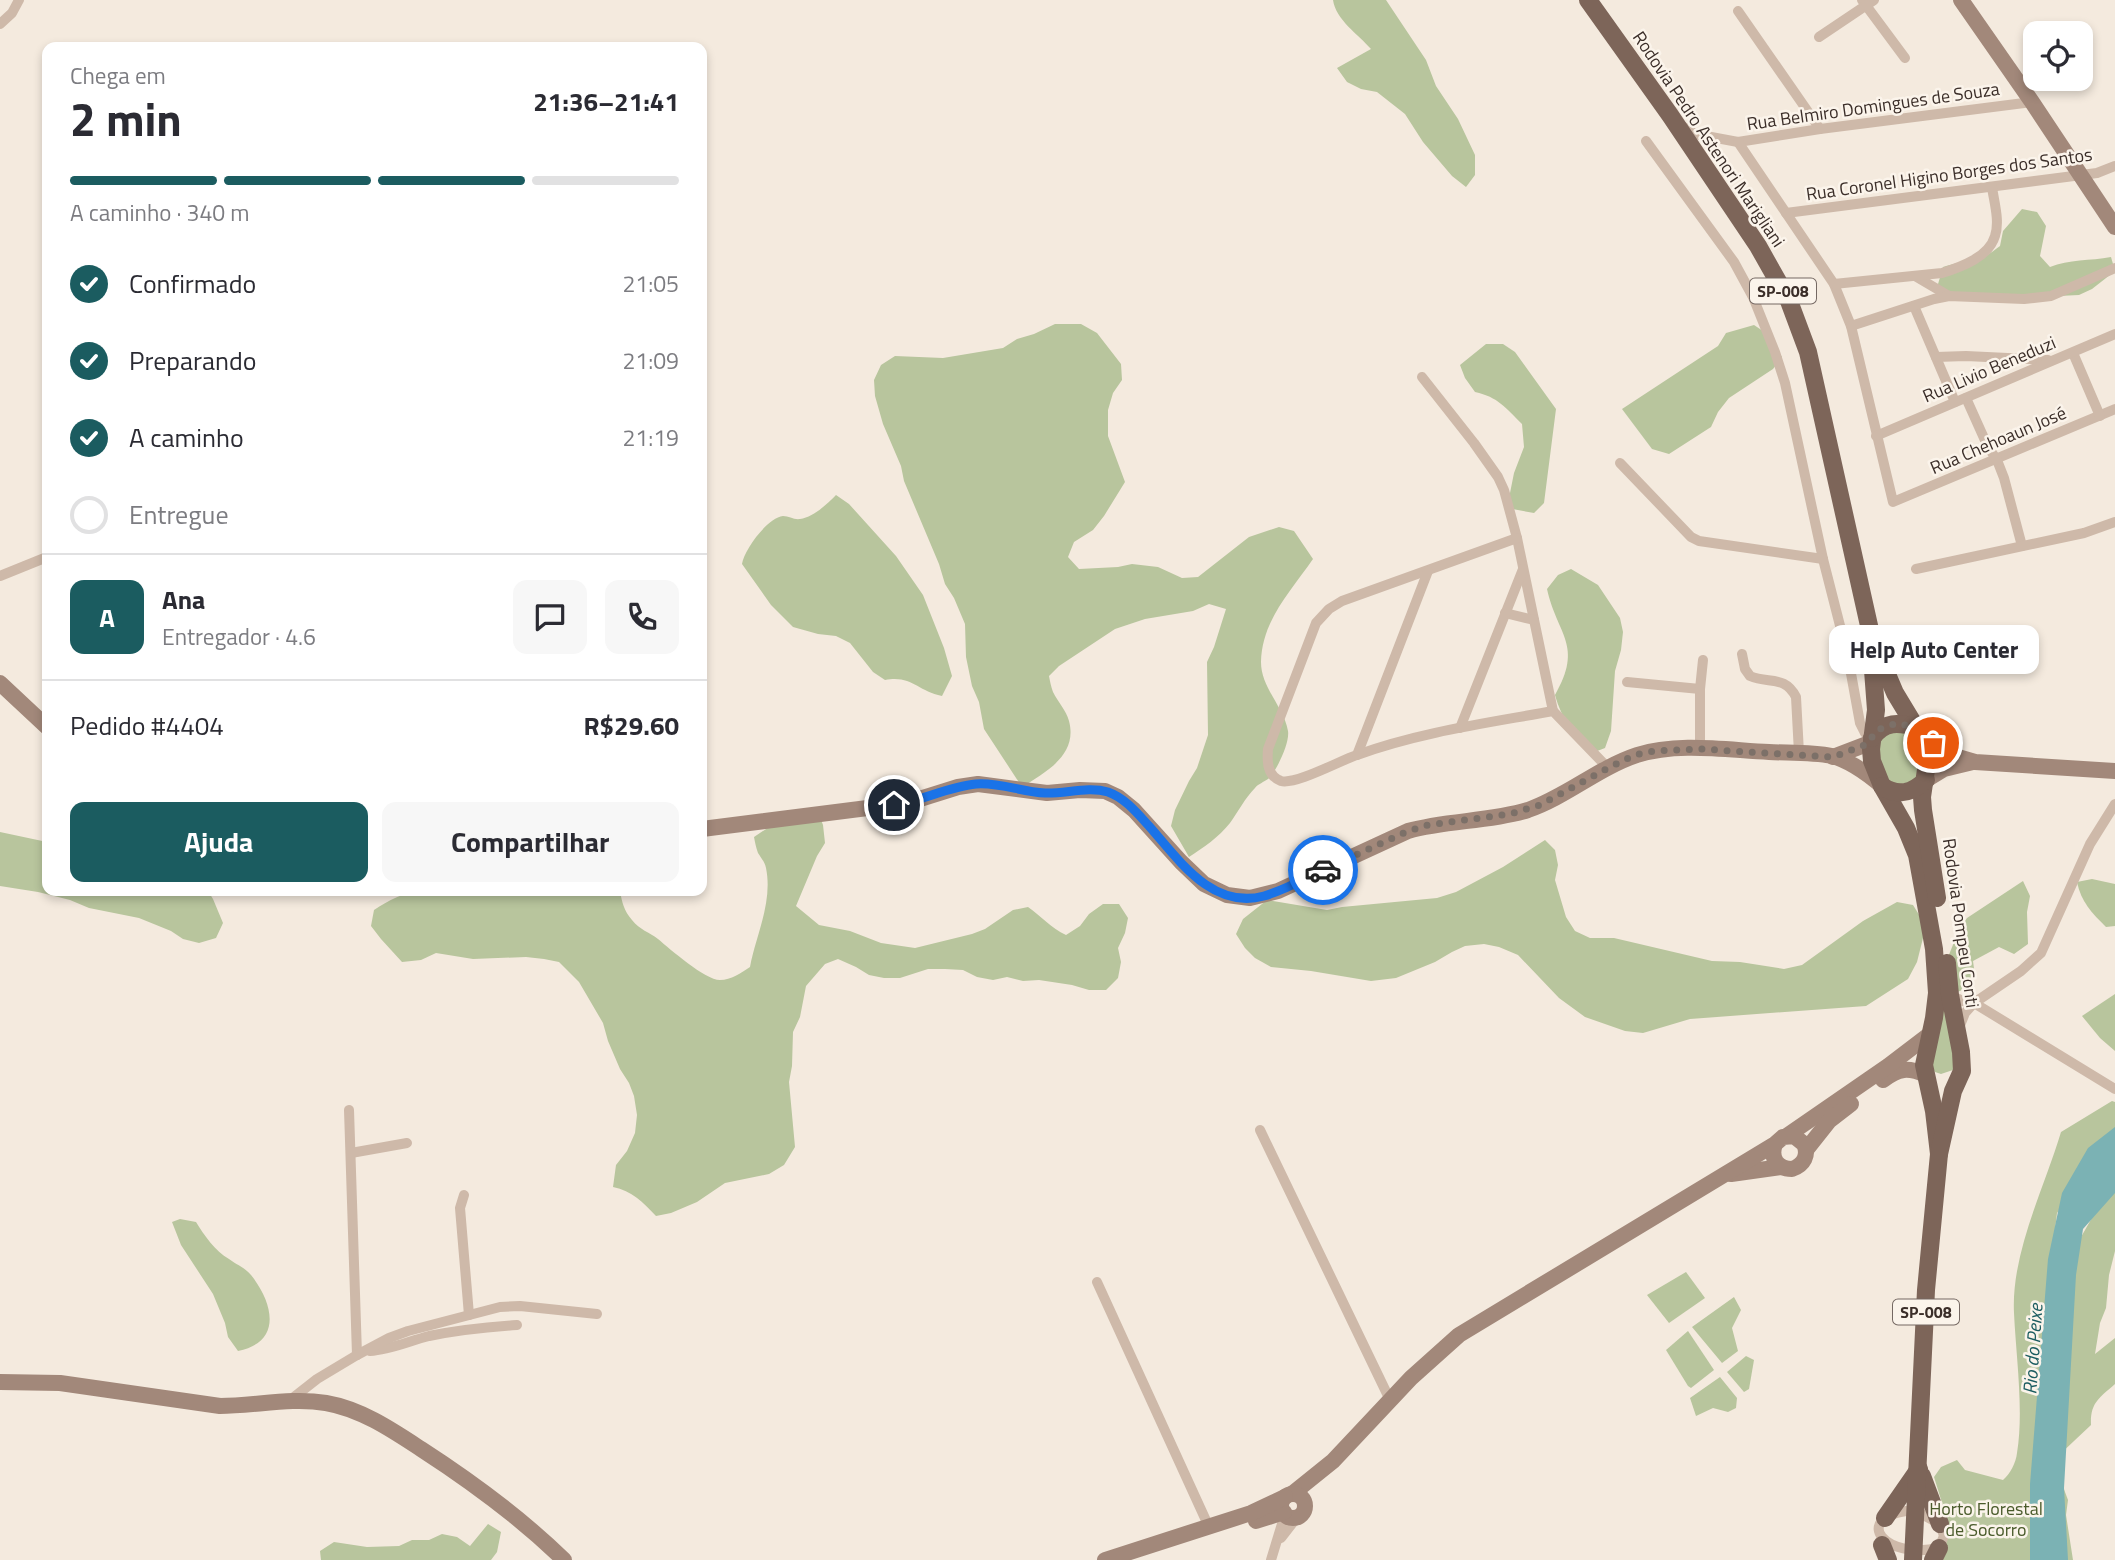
<!DOCTYPE html>
<html lang="pt">
<head>
<meta charset="utf-8">
<style>
	body { margin:0; font-family:"Titillium Web",sans-serif; background:#f7f7f7; color:#2b2b33; height:100vh; display:flex; flex-direction:column; font-size:26px; white-space:nowrap }
	* { box-sizing:border-box; margin:0 }
	p { font-size:23px; color:#7c7c81 }
	.icon { flex:none; width:38px; height:38px; fill:none; stroke:currentColor; stroke-width:2; stroke-linecap:round; stroke-linejoin:round }
	.map { position:relative; flex:1; overflow:hidden }
	.details { position:absolute; left:42px; top:42px; width:665px; height:854px; display:flex; flex-direction:column; background:#fff; border-radius:14px; box-shadow:0 4px 10px #0003 }
	.details>* { flex:none }
	.fabs { position:absolute; left:2023px; top:21px; display:grid; gap:14px }
	.fabs a { display:grid; place-items:center; width:70px; height:70px; border-radius:14px; background:#fff; box-shadow:0 4px 10px #0003; font-size:35px }
	.pin { position:absolute; display:grid; place-items:center; width:60px; height:60px; color:#fff; margin:-30px; border:4px solid #fff; border-radius:50%; box-shadow:0 2px 7px #0007 }
	.courier { position:absolute; display:grid; place-items:center; width:70px; height:70px; margin:-35px; border:5px solid #1a73e8; border-radius:50%; background:#fff; color:#222; box-shadow:0 2px 9px #0007 }
	.bubble { position:absolute; height:49px; border-radius:14px; background:#fff; box-shadow:0 4px 10px #0003; font-size:23px; font-weight:700; line-height:49px; text-align:center }
	.head em { font-style:normal; font-weight:700 }
	.head div { display:flex; flex-direction:column-reverse }
	.head { display:flex; align-items:center; justify-content:space-between; height:119px; padding:0 28px }
	h1 { font-size:46px; font-weight:700; line-height:52px }
	.bar { display:grid; grid-template-columns:repeat(4,1fr); gap:10px 7px; align-content:center; height:84px; padding:0 28px }
	.bar i { height:9px; border-radius:5px; background:#e1e1e2 }
	.bar .on { background:#1b5c60 }
	.bar p { grid-column:span 4 }
	.line { display:flex; align-items:center; gap:18px; padding:0 28px; border-top:2px solid #e1e1e2 }
	.line div { flex:1 }
	.round { display:grid; place-items:center; flex:none; width:74px; height:74px; border-radius:14px; background:#f7f7f7 }
	ol { padding:0 28px; list-style:none }
	li { display:flex; align-items:center; gap:21px; height:77px }
	li p { margin-inline-start:auto }
	li .icon { padding:7px; border-radius:50%; background:#1b5c60; color:#fff; stroke-width:4 }
	li:last-child { color:#7c7c81 }
	li i { width:38px; height:38px; border:4px solid #e1e1e2; border-radius:50% }
	.cta { display:flex; gap:14px; margin-top:auto; padding:14px 28px }
	.cta a { flex:1; height:80px; border-radius:14px; background:#1b5c60; color:#fff; font-size:28px; font-weight:700; line-height:80px; text-align:center }
	.cta a+a { background:#f7f7f7; color:#2b2b33 }
	.map>svg:first-child { display:block }
</style>
</head>
<body>
<div class="map">
<svg width="2115" height="1560" viewBox="0 0 2115 1560">
	<rect width="100%" height="100%" fill="#f4eade"/>
	<g fill="#b8c59d">
		<path d="M1333 0H1386L1426 60 1436 86 1458 119 1475 155V175L1466 187 1452 176 1423 142 1405 114 1377 92 1361 89 1347 82 1337 68 1371 49C1358 34 1336 20 1333 0Z"/>
		<path d="M2022 209 2037 212 2046 226 2040 256 2050 267C2069 259 2090 261 2111 257L2115 271 2092 289 2079 295 1975 300 1936 291 1943 267C1954 263 1962 263 1973 261 1983 259 1992 252 2000 246L2003 231Z"/>
		<path d="M1055 324H1081L1097 333 1121 364 1122 380 1113 393 1108 410V436L1125 482 1104 516 1093 530 1074 542 1068 557 1079 569 1118 567 1132 564 1158 567 1182 578 1198 577 1249 537 1279 527 1294 531 1313 559C1291 591 1262 620 1261 662 1261 688 1284 707 1288 731 1290 743 1276 772 1268 779 1264 782 1258 784 1255 788 1245 798 1238 812 1230 823 1219 837 1203 848 1189 857L1171 826 1175 810 1189 781 1197 768 1208 735 1207 662 1214 647 1226 609 1209 604 1193 611 1145 619 1115 629 1059 666 1049 676C1050 681 1051 687 1053 692 1058 702 1066 710 1069 721 1078 755 1046 772 1022 787L984 729 979 702 972 686 966 657 965 624 954 598 945 584 939 564 904 481 901 466 883 424 875 396 874 380 881 365 895 356 943 358 1003 348 1017 339 1034 334Z"/>
		<polygon points="1754,325 1766,333 1782,357 1773,369 1729,398 1718,412 1711,427 1669,454 1652,449 1622,409 1718,346 1726,333"/>
		<path d="M1486 344H1503L1515 352 1556 409 1544 503 1534 513 1507 508 1514 473 1524 447 1522 424C1506 408 1498 397 1475 392L1465 378 1460 365Z"/>
		<path d="M836 495 849 504 896 556 923 595 944 648 952 676 942 696C917 691 912 675 885 680L873 672 850 643 836 636 818 634 793 627 771 605 742 564C744 550 767 518 783 516 789 516 794 520 800 519 814 517 827 504 836 495Z"/>
		<path d="M1571 569 1598 585 1620 618 1623 632 1621 650 1615 671 1611 731 1605 748 1592 753C1574 734 1562 720 1555 695 1584 645 1557 635 1547 589L1558 575Z"/>
		<path d="M1906 729 1922 745 1918 781 1890 786C1883 769 1874 752 1883 734Z"/>
		<path d="M818 812 823 825 825 843 817 856 796 906 819 925 850 931 881 943 915 948 972 934 985 929 1013 910 1028 907C1041 916 1051 928 1066 935L1080 926 1089 914 1103 904H1119L1128 918 1125 933 1118 948 1121 962 1118 978 1106 990H1089L1072 985 1039 980 1023 981 1007 977 993 980 977 977 963 970 945 969H928L900 978H884L869 975 856 967 838 959 825 964 806 986 800 1017 793 1032 792 1066 789 1082 795 1147 784 1165 769 1174 725 1183 697 1202 671 1213 656 1216C643 1202 632 1191 613 1187L616 1165 627 1151 635 1133 637 1115 634 1096 629 1083 620 1069 608 1041 603 1023 579 982 559 962 544 959 526 957 473 959 436 953 421 960 402 962 381 939 371 926 374 910C388 901 405 891 421 891 440 891 453 898 471 891H620C622 902 624 911 632 920 640 930 649 932 658 939 670 949 705 980 720 980 731 980 741 973 750 967 756 935 773 902 766 868 765 862 761 858 758 853 756 848 755 842 754 837L784 817Z"/>
		<polygon points="0,832 47,842 47,891 208,891 213,899 223,923 216,938 199,943 183,939 171,931 139,918 89,908 70,900 38,892 0,886"/>
		<polygon points="1545,840 1555,850 1558,865 1555,880 1566,917 1575,931 1590,938 1614,938 1712,961 1740,962 1784,969 1802,965 1863,921 1897,902 1913,905 1926,926 1917,962 1908,979 1866,1006 1690,1019 1643,1033 1625,1031 1585,1017 1559,998 1518,955 1499,947 1484,944 1465,946 1452,952 1435,962 1396,978 1371,981 1311,971 1271,967 1255,958 1245,948 1236,934 1243,919 1267,900 1327,910 1342,907 1437,898 1456,892 1503,867"/>
		<path d="M2092 879 2115 884V926L2106 927C2092 913 2081 902 2077 882Z"/>
		<polygon points="2023,881 2030,896 2027,912 2028,944 2014,954 1999,947 1973,961 1975,976 1967,988 1955,993 1946,962 1959,930 1967,918"/>
		<polygon points="1942,992 1956,1065 1953,1070 1941,1074 1935,1072 1932,1067"/>
		<polygon points="2115,994 2115,1051 2100,1038 2082,1016"/>
		<path d="M2112 1101 2115 1102V1133L2057 1213 2053 1247 2077 1244 2093 1216 2115 1189V1251L2109 1275 2106 1308 2100 1323 2095 1354 2115 1338V1384C2099 1398 2090 1403 2091 1425L2057 1457 2062 1484 2068 1500 2066 1515 2073 1560H1935L1945 1526 1943 1506 1934 1477 1941 1467 1957 1460 1965 1470 2003 1480C2010 1474 2016 1463 2017 1453 2024 1411 2016 1356 2014 1313 2011 1253 2044 1189 2061 1132Z"/>
		<path d="M180 1219 196 1222C204 1235 215 1251 229 1259 237 1265 244 1267 251 1275 274 1304 282 1342 238 1351L228 1337 225 1323 213 1294 181 1245 172 1222Z"/>
		<polygon points="1686,1272 1705,1298 1669,1323 1647,1295"/>
		<polygon points="1734,1297 1741,1310 1732,1328 1738,1351 1722,1363 1692,1327"/>
		<polygon points="1688,1331 1714,1370 1691,1388 1688,1386 1666,1350"/>
		<polygon points="1746,1356 1754,1360 1749,1389 1744,1392 1727,1372"/>
		<polygon points="1720,1377 1737,1398 1736,1408 1728,1412 1713,1408 1696,1416 1690,1398"/>
		<polygon points="488,1524 501,1532 497,1552 491,1560 321,1560 320,1551 334,1542 367,1547 399,1546 412,1540 429,1540 442,1534 457,1537 470,1546"/>
	</g>
	<polygon fill="#7bb2b4" points="2115,1127 2115,1193 2083,1229 2076,1275 2064,1488 2068,1560 2030,1560 2030,1484 2048,1259 2062,1193 2088,1148"/>
	<g fill="none" stroke-linecap="round" stroke-linejoin="round">
		<g stroke="#ceb9a9" stroke-width="10">
			<polyline points="1862,0 1905,58"/>
			<polyline points="1738,11 1820,129"/>
			<polyline points="0,24 12,13 19,0"/>
			<polyline points="1819,37 1874,0"/>
			<polyline points="1682,126 1695,134 1738,142 1820,129 2032,102"/>
			<polyline points="1646,141 1734,262 1753,297 1775,352 1785,383 1823,559 1848,657 1860,723 1865,733 1872,738"/>
			<polyline points="1738,142 1834,284 1851,326 1893,502 2115,409"/>
			<polyline points="1786,213 2097,173 2115,166"/>
			<polyline points="1915,276 1949,296"/>
			<path d="M1834 284 1942 273C1961 267 1989 257 1995 236 2000 221 1994 202 1992 187"/>
			<polyline points="1914,306 1955,402"/>
			<polyline points="1851,326 1934,299 1949,296 2024,299 2051,296 2115,268"/>
			<polyline points="2073,353 2100,416"/>
			<polyline points="1936,357 1966,356 2048,360"/>
			<polyline points="1422,377 1474,443 1498,477 1504,490 1517,538 1553,711"/>
			<polyline points="1966,398 1988,447 1997,460 2004,478 2022,546"/>
			<polyline points="1876,436 2115,334"/>
			<polyline points="1620,463 1691,537 1699,541 1823,559"/>
			<path d="M1517 538 1342 601 1329 609 1316 623 1268 749C1267 761 1267 776 1281 781 1296 785 1341 760 1357 755 1420 732 1488 723 1553 711L1608 768"/>
			<polyline points="1916,569 2084,533 2115,522"/>
			<polyline points="0,576 47,557"/>
			<polyline points="1505,613 1534,620"/>
			<path d="M1742 654 1745 669 1750 676C1769 684 1785 675 1796 697L1799 753"/>
			<polyline points="1627,682 1700,689"/>
			<polyline points="1460,728 1523,569"/>
			<polyline points="1700,749 1700,689 1703,660"/>
			<polyline points="1357,755 1428,571"/>
			<polyline points="1950,995 1963,1001 1974,1003 2115,1089"/>
			<polyline points="1959,1028 1965,1013 1974,1003 2021,971 2041,953 2090,844 2115,804"/>
			<polyline points="349,1110 357,1355"/>
			<polyline points="1260,1130 1390,1400"/>
			<polyline points="351,1153 407,1143"/>
			<polyline points="464,1195 460,1208 469,1315"/>
			<polyline points="1097,1282 1209,1527"/>
			<path d="M370 1351C390 1350 409 1341 429 1336 458 1330 487 1327 517 1325"/>
			<polyline points="289,1401 317,1379 357,1355 389,1338 408,1331 500,1307 520,1306 597,1314"/>
			<path d="M1906 1511H1916L1940 1524 1944 1536 1939 1548C1884 1560 1853 1519 1906 1511Z"/>
			<polyline points="1281,1538 1298,1516"/>
			<polyline points="1271,1560 1285,1514"/>
		</g>
		<g stroke="#a2887a" stroke-width="16">
			<polyline points="1961,0 2032,102 2115,227"/>
			<polyline points="0,683 47,727"/>
			<polyline points="1921,732 1933,743 1951,755 1975,762 2115,771"/>
			<polyline points="1833,757 1867,744 1872,738"/>
			<polyline points="1926,780 1944,769 1973,762"/>
			<path d="M702 829 907 803 958 787 978 784 1047 793 1080 790 1105 791 1118 797 1134 810 1181 862 1204 884 1227 895 1250 898 1278 891 1408 831C1447 820 1489 822 1528 810 1566 797 1598 768 1637 755 1678 742 1726 750 1769 752 1789 753 1812 752 1832 756 1851 761 1868 774 1882 786"/>
			<path d="M1883 1080C1899 1068 1908 1067 1926 1075"/>
			<polyline points="1788,1135 1888,1066 1930,1034"/>
			<polyline points="1806,1150 1829,1121 1851,1104"/>
			<polyline points="1731,1174 1781,1167"/>
			<path d="M0 1382 60 1383 220 1406C255 1406 291 1397 326 1403 361 1409 392 1430 421 1449 472 1482 521 1518 564 1560"/>
			<path d="M1292 1494 1333 1461 1411 1378 1459 1335 1775 1144 1783 1137 1794 1136 1804 1144C1809 1155 1804 1165 1792 1169 1777 1169 1770 1158 1775 1144"/>
			<circle cx="1293" cy="1506" r="12"/>
			<polyline points="1256,1521 1284,1512"/>
			<polyline points="1105,1560 1251,1513 1285,1497"/>
		</g>
		<g stroke="#7d6559" stroke-width="18">
			<polyline points="1588,0 1670,115 1758,246 1789,301 1808,352 1870,630 1876,710 1871,749 1872,761 1882,786 1906,828 1917,855 1934,949 1937,993 1934,1018 1924,1065 1934,1111 1939,1154"/>
			<polyline points="1878,653 1895,693 1927,746 1928,756 1922,797 1923,810 1937,898"/>
			<path d="M1872 738C1884 721 1899 722 1917 728"/>
			<path d="M1882 786C1898 797 1912 793 1926 780"/>
			<polyline points="1922,1476 1940,1524"/>
			<polyline points="1885,1518 1919,1469"/>
			<polyline points="1882,1545 1888,1560"/>
			<polyline points="1913,1560 1926,1290 1939,1154 1953,1091 1962,1071 1961,1052 1950,995 1947,963"/>
			<polyline points="1933,1560 1939,1548"/>
		</g>
	</g>
	<g fill="none" stroke-linecap="round" stroke-linejoin="round">
		<polyline stroke="#7c7068" stroke-width="7" stroke-dasharray="0 12.6" points="1323,870 1408,831 1428,825 1510,814 1540,805 1608,768 1635,755 1654,751 1700,749 1833,757 1867,744 1877,730 1897,723 1917,728 1933,743"/>
		<path stroke="#1a73e8" stroke-width="9" d="M894 805C922 801 947 787 976 784 999 782 1022 792 1045 793 1065 794 1088 786 1108 792 1125 798 1137 813 1149 826 1179 860 1212 910 1264 896 1285 890 1304 879 1323 870"/>
	</g>
	<g text-anchor="middle" dominant-baseline="central" stroke-width="5" stroke-linejoin="round" paint-order="stroke">
		<g fill="#fbf4eb" stroke="#756963" stroke-width="2">
			<rect x="1750" y="278.5" width="66" height="25" rx="5"/>
			<rect x="1893" y="1299.5" width="66" height="25" rx="5"/>
		</g>
		<g font-size="16" font-weight="bold" fill="#3b2e29">
			<text x="1783" y="291">SP-008</text>
			<text x="1926" y="1312">SP-008</text>
		</g>
		<g font-size="18" fill="#3b2e29" stroke="#fbf4eb">
			<text transform="translate(1873 106) rotate(-8)">Rua Belmiro Domingues de Souza</text>
			<text transform="translate(1709 139) rotate(56)">Rodovia Pedro Astenori Marigliani</text>
			<text transform="translate(1949 174) rotate(-8)">Rua Coronel Higino Borges dos Santos</text>
			<text transform="translate(1989 369) rotate(-23)">Rua Livio Beneduzi</text>
			<text transform="translate(1998 440) rotate(-23)">Rua Chehoaun José</text>
			<text transform="translate(1961 923) rotate(82)">Rodovia Pompeu Conti</text>
		</g>
		<g font-size="18" fill="#4a5b2b" stroke="#fbf4eb">
			<text x="1986" y="1508">Horto Florestal<tspan x="1986" dy="21">de Socorro</tspan></text>
		</g>
		<g font-size="19" font-style="italic" fill="#1b5c60" stroke="#fbf4eb">
			<text transform="translate(2032 1349) rotate(-86)">Rio do Peixe</text>
		</g>
	</g>
</svg>
<div class="fabs">
<a><svg class="icon" aria-label="locate" viewBox="0 0 24 24"><circle cx="12" cy="12" r="6"/><path d="M12 2v4M12 18v4M2 12h4M18 12h4"/></svg></a>
</div>
<div class="pin" style="left:1933px;top:743px;background:#ea580c"><svg class="icon" aria-label="bag" viewBox="0 0 24 24"><path d="M5 8h14l-1 12H6zM9 8a3 3 0 0 1 6 0"/></svg></div>
<div class="pin" style="left:894px;top:805px;background:#1f2937"><svg class="icon" aria-label="home" viewBox="0 0 24 24"><path d="M3 11l9-7 9 7M6 9v11h12V9"/></svg></div>
<div class="courier" style="left:1323px;top:870px"><svg class="icon" aria-label="car" viewBox="0 0 24 24"><path d="M5 17H2v-5l4-1 3-4h7l3 4 3 1v5h-3M9 17h6M6 11h13"/><circle cx="7" cy="17" r="2"/><circle cx="17" cy="17" r="2"/></svg></div>
<div class="bubble" style="left:1829px;top:625px;width:210px">Help Auto Center</div>
<section class="details">
<div class="head"><div><h1>2 min</h1><p>Chega em</p></div><em>21:36–21:41</em></div>
<div class="bar"><i class="on"></i><i class="on"></i><i class="on"></i><i></i><p>A caminho · 340 m</p></div>
<ol>
<li><svg class="icon" aria-label="check" viewBox="0 0 24 24"><path d="M5 12l5 5 9-10"/></svg>Confirmado<p>21:05</p></li>
<li><svg class="icon" aria-label="check" viewBox="0 0 24 24"><path d="M5 12l5 5 9-10"/></svg>Preparando<p>21:09</p></li>
<li><svg class="icon" aria-label="check" viewBox="0 0 24 24"><path d="M5 12l5 5 9-10"/></svg>A caminho<p>21:19</p></li>
<li><i></i>Entregue</li>
</ol>
<div class="line" style="height:126px"><b class="round" style="background:#1b5c60;color:#fff">A</b><div><b>Ana</b><p>Entregador · 4.6</p></div><a class="round"><svg class="icon" aria-label="chat" viewBox="0 0 24 24"><path d="M4 5h16v11H9l-5 4z"/></svg></a><a class="round"><svg class="icon" aria-label="phone" viewBox="0 0 24 24"><path d="M5 4h4l2 5-3 2q2 4 5 5l2-3 5 2v4C11 20 4 13 5 4z"/></svg></a></div>
<div class="line" style="height:91px"><div>Pedido #4404</div><b>R$29.60</b></div>
<div class="cta"><a>Ajuda</a><a>Compartilhar</a></div>
</section>
</div>
</body>
</html>
